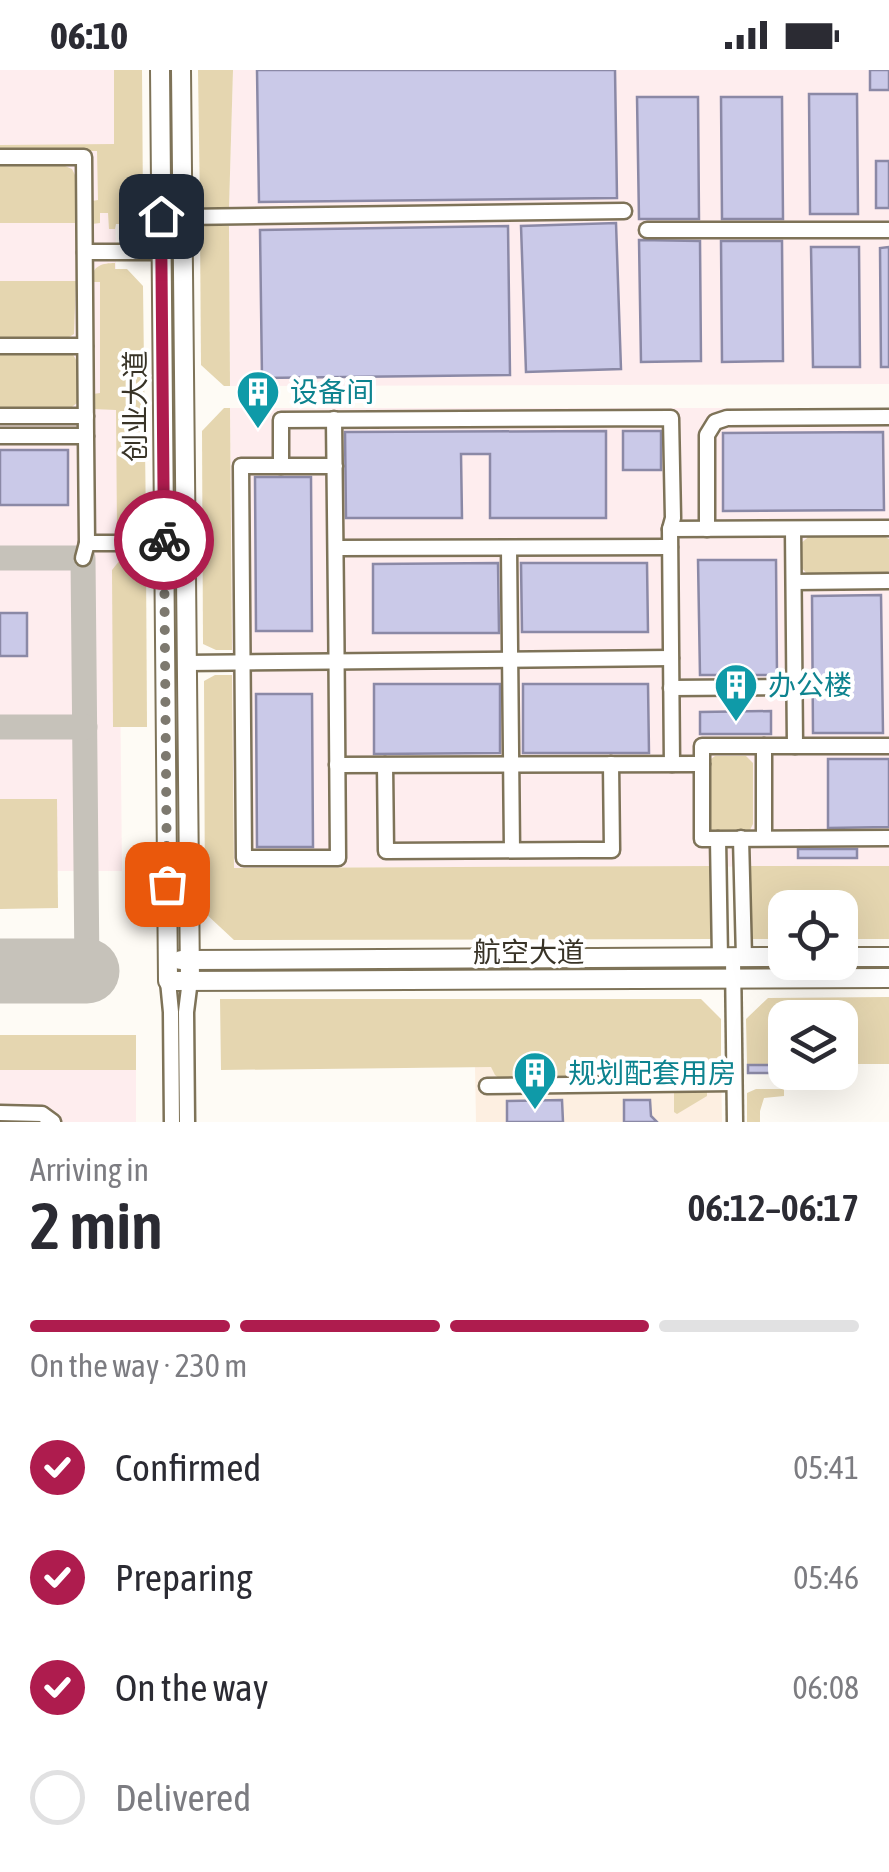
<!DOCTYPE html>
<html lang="en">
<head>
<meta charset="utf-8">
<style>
	body { margin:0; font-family:"Asap Condensed","Noto Sans SC",sans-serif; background:#f7f7f7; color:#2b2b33; height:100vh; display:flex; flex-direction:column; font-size:38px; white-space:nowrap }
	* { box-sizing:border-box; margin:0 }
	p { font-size:32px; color:#7c7c81 }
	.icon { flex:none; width:55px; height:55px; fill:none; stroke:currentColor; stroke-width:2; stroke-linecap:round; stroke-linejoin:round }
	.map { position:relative; height:1052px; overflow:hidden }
	.sheet { display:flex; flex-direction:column; background:#fff; flex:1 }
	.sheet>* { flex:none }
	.buttons { position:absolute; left:768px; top:820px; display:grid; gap:20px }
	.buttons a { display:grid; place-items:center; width:90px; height:90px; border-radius:20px; background:#fff; box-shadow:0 10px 40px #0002; font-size:50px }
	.pin { position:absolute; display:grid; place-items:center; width:85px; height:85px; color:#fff; margin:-42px; border-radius:20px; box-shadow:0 5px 15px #0006 }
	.courier { position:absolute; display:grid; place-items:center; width:100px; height:100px; margin:-50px; border:8px solid #ae1c4e; border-radius:50%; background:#fff; color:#222; box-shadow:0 2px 12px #0007 }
	.headline em { font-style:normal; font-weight:600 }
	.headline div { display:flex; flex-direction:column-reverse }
	.headline { display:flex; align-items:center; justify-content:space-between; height:170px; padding:0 30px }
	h1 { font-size:65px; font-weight:600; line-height:75px }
	.bar { display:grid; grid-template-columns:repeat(4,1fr); gap:15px 10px; align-content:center; height:120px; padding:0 30px }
	.bar i { height:12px; border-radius:8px; background:#e1e1e2 }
	.bar .on { background:#ae1c4e }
	.bar p { grid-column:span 4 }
	ol { padding:0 30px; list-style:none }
	li { display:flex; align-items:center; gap:30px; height:110px }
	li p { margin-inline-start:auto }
	li .icon { padding:10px; border-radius:50%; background:#ae1c4e; color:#fff; stroke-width:4 }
	li:last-child { color:#7c7c81 }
	li i { width:55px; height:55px; border:5px solid #e1e1e2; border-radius:50% }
	.status { display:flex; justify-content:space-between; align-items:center; height:70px; padding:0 50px; background:#fff; direction:ltr }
	.status svg { height:28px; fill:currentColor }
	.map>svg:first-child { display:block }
</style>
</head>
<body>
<div class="status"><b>06:10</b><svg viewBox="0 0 49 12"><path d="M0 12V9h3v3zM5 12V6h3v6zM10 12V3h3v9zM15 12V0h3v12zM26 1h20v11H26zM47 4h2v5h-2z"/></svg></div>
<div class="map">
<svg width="889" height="1052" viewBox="0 0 889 1052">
	<rect width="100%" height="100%" fill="#fefbf5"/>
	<polygon fill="#fdefe1" points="721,995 722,1052 476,1052 475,997"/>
	<g fill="#feedee">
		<polygon points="0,0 114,0 122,801 0,801"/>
		<polygon points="233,0 889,0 889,314 230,316 229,138"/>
		<polygon points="230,338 889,338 889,796 234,798"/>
		<rect x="0" y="1000" width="136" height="52"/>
	</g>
	<g fill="#e5d6b0">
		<polygon points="114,0 142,0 143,138 127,154 116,154 115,159 109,159 108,143 100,143 100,153 92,154 92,131 98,130 97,81 0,81 0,75 114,74"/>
		<polygon points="198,0 233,0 229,138 200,137"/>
		<polygon points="0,96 65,96 72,99 75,105 75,153 0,153"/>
		<polygon points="200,156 229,156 230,316 224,316 201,295"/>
		<path d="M115 193V199H127L143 216 146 456 117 459 116 340 93 339V324L100 323V212H92C91 196 102 193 115 193Z"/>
		<polygon points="0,211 76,211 74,264 66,269 0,269"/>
		<path d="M0 281H69C83 291 80 317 77 333L68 340H0Z"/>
		<polygon points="224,338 230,338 232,580 216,580 203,574 202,361"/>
		<path d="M879 463 889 469V501L882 505 813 507C799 500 796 489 800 474L812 464Z"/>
		<polygon points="139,487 146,491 147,657 113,657 112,500 120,490"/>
		<polygon points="215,605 232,605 234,798 714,796 714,864 712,869 234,870 205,843 204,611"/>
		<polygon points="715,686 746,686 753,693 753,754 750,760 715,762 711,761 708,755 707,692"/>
		<polygon points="0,729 57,729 58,838 0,839"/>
		<polygon points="748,796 889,796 889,869 840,869 840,838 785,838 785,869 752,869 749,862"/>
		<polygon points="889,927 889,994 840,994 840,948 785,948 785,994 747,994 746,949 768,928"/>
		<polygon points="220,929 701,929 721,949 721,1007 674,1009 673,1001 571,1002 570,1010 501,1010 495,1005 491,997 221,1000"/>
		<rect x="0" y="965" width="136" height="35"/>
		<polygon points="674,1019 707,1019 707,1026 677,1044 674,1042"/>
		<polygon points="756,1019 784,1019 784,1026 764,1028 760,1041 760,1052 747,1052 747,1023"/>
	</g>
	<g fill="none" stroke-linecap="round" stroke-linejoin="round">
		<g stroke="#c6c2ba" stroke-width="25">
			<polyline points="0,488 83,488 87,901"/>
			<polyline points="0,657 85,657"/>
		</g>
		<polyline stroke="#c6c2ba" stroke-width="65" points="0,901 87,901"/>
	</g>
	<g fill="#cac9e8" stroke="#8b89a6" stroke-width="2.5">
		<polygon points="257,0 615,0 617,128 259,132"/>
		<rect x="870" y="0" width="19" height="20"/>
		<polygon points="809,24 857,24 858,144 810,144"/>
		<polygon points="637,27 698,27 699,149 639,149"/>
		<polygon points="721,27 782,27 783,149 722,149"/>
		<rect x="876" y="91" width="13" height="47"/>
		<polygon points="616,153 621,299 526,302 521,156"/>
		<polygon points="508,156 510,305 262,308 260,160"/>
		<polygon points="639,170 700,171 701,291 641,292"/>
		<polygon points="721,171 782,171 783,291 722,292"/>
		<polygon points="811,177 859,177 860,297 813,297"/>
		<polygon points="889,177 889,297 881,297 880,178"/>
		<polygon points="606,361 606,448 490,448 490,384 461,384 462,448 346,448 345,362"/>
		<rect x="623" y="361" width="38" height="39"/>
		<polygon points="883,362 884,440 723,441 723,363"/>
		<rect x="0" y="380" width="68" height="55"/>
		<polygon points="255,407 311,407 312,561 256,561"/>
		<polygon points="698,490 776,490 777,605 700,605"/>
		<polygon points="498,493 499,563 373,563 373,494"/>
		<polygon points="521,493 647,493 648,562 522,562"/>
		<polygon points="881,525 883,663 813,663 812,526"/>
		<rect x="0" y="543" width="27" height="43"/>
		<polygon points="374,614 500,614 500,683 374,684"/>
		<polygon points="523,614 648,614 649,683 523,683"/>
		<polygon points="256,624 312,624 313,777 257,777"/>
		<polygon points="771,641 771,664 700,664 700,642"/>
		<polygon points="828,689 889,689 889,757 828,758"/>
		<rect x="798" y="779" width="59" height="9"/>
		<rect x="748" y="995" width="34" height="8"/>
		<polygon points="562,1030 563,1052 507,1052 507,1031"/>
		<polygon points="624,1030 650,1030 651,1046 657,1052 624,1052"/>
	</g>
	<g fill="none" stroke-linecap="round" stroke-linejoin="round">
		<g stroke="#7e7358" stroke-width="19">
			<g id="minor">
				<polyline points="0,87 84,87 86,366"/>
				<polyline points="183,147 624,141"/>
				<polyline points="647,160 889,160"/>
				<polyline points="85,182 162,182"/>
				<polyline points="0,276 85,276"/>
				<polyline points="0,346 86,346"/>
				<path d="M334 349C336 495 337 642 338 788H244L241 396H335"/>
				<polyline points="0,366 86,366 87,473"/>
				<polyline points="281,396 281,350 671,348 673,448 670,459"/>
				<polyline points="707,459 707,365 715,352 727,348 889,347"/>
				<polyline points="793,459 795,676"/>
				<polyline points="336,478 670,477"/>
				<polyline points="509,478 512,780"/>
				<polyline points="83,488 87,473 164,473"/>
				<polyline points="794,512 889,511"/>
				<polyline points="187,593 671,588"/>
				<polyline points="671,618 795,617"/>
				<polyline points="764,676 764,768"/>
				<polyline points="889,676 702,676 702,769 889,768"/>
				<polyline points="672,694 670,459 889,458"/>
				<polyline points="337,695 702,694"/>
				<polyline points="385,695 386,781 582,780 612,780 611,694"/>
				<polyline points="741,768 744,888"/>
				<polyline points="718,769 720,888"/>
				<polyline points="733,888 735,1052"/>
				<polyline points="168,911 171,942 172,1052"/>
				<polyline points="487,1016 734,1013"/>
				<polyline points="0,1043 42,1044 53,1052"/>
				<polyline points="187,1052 186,942 190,910"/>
			</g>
		</g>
		<g stroke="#7e7358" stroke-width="22">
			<g id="major">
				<polyline points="160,0 168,911 889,908"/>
				<polyline points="181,0 190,910"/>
				<polyline points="840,887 889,887"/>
				<polyline points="181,890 785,887"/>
			</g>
		</g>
		<use href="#minor" stroke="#fff" stroke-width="14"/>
		<use href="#major" stroke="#fff" stroke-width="18"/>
	</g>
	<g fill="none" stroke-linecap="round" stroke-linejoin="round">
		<polyline stroke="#7d796f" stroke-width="10" stroke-dasharray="0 18" points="164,470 167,814"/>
		<polyline stroke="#ae1c4e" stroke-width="12" points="161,146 164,470"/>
	</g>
	<defs>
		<g id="building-pin" transform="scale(2.25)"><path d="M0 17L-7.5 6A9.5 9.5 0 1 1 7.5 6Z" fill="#0f9aa8" stroke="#fff"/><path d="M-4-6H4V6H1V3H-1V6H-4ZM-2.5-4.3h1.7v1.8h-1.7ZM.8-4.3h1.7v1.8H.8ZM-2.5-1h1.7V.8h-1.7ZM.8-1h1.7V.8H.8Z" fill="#fff"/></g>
	</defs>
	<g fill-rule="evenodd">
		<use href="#building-pin" x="258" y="322"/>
		<use href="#building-pin" x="736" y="615"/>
		<use href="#building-pin" x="535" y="1003"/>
	</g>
	<g text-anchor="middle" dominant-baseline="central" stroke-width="8" stroke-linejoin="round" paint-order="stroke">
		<g font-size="28" fill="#0d838f" stroke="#fff" text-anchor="start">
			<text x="290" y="322">设备间</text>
			<text x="768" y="615">办公楼</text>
			<text x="568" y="1003">规划配套用房</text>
		</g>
		<g font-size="28" fill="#383327" stroke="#fff">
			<text transform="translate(135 336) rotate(-90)">创业大道</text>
			<text x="529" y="882">航空大道</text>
		</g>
	</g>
</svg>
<div class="buttons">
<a><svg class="icon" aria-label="locate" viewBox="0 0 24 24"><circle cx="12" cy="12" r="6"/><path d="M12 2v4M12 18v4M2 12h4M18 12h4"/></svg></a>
<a><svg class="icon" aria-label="layers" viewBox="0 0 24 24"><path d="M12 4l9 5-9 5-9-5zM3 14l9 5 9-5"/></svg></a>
</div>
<div class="pin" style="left:167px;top:814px;background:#ea580c"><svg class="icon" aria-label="bag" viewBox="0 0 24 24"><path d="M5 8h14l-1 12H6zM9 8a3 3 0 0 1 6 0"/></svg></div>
<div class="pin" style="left:161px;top:146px;background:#1f2937"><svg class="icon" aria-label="home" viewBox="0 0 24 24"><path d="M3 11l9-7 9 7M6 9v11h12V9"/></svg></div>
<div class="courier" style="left:164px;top:470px"><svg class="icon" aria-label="bike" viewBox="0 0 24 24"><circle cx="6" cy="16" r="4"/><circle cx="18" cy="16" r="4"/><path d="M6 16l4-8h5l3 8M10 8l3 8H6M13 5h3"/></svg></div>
</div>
<section class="sheet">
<div class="headline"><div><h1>2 min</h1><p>Arriving in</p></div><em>06:12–06:17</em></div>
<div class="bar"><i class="on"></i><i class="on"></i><i class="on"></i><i></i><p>On the way · 230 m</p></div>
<ol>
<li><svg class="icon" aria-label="check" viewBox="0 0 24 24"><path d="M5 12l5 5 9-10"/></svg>Confirmed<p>05:41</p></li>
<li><svg class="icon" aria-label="check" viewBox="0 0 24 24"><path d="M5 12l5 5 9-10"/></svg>Preparing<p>05:46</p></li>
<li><svg class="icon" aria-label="check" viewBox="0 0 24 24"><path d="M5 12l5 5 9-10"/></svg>On the way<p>06:08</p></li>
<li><i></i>Delivered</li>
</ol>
</section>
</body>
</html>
